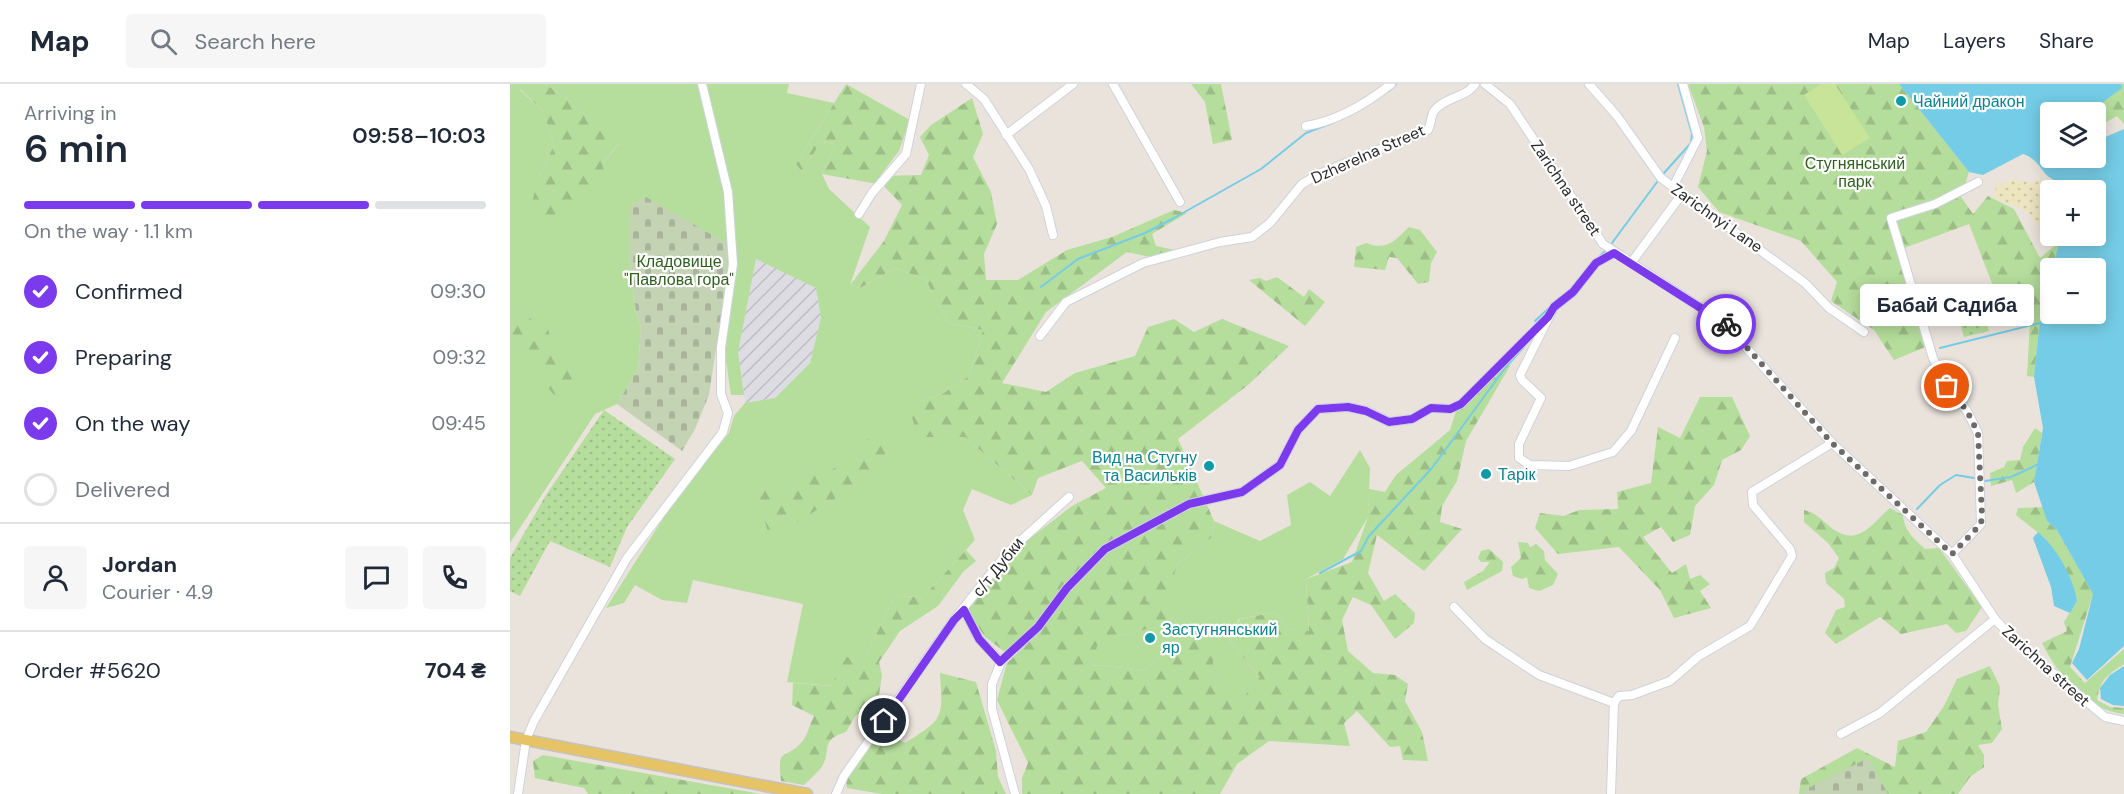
<!DOCTYPE html>
<html lang="en">
<head>
<meta charset="utf-8">
<style>
	body { margin:0; font-family:"DM Sans",sans-serif; background:#f6f6f7; color:#1f2937; height:100vh; display:flex; flex-direction:column; font-size:22px; white-space:nowrap }
	* { box-sizing:border-box; margin:0 }
	p { font-size:20px; color:#747a83 }
	.icon { flex:none; width:33px; height:33px; fill:none; stroke:currentColor; stroke-width:2; stroke-linecap:round; stroke-linejoin:round }
	.map { position:relative; flex:1; overflow:hidden }
	.drawer { display:flex; flex-direction:column; background:#fff; width:510px }
	.drawer>* { flex:none }
	.buttons { position:absolute; left:1530px; top:18px; display:grid; gap:12px }
	.buttons a { display:grid; place-items:center; width:66px; height:66px; border-radius:6px; background:#fff; box-shadow:0 3px 15px #0003; font-size:30px }
	.pin { position:absolute; display:grid; place-items:center; width:51px; height:51px; color:#fff; margin:-26px; border:3px solid #fff; border-radius:50%; box-shadow:0 2px 6px #0007 }
	.courier { position:absolute; display:grid; place-items:center; width:60px; height:60px; margin:-30px; border:4px solid #7c3aed; border-radius:50%; background:#fff; color:#222; box-shadow:0 2px 8px #0007 }
	.bubble { position:absolute; height:42px; border-radius:6px; background:#fff; box-shadow:0 3px 15px #0003; font-size:20px; font-weight:600; line-height:42px; text-align:center }
	.summary em { font-style:normal; font-weight:600 }
	.summary div { display:flex; flex-direction:column-reverse }
	.summary { display:flex; align-items:center; justify-content:space-between; height:102px; padding:0 24px }
	h1 { font-size:39px; font-weight:600; line-height:45px }
	.bar { display:grid; grid-template-columns:repeat(4,1fr); gap:9px 6px; align-content:center; height:72px; padding:0 24px }
	.bar i { height:8px; border-radius:4px; background:#e0e1e3 }
	.bar .on { background:#7c3aed }
	.bar p { grid-column:span 4 }
	.line { display:flex; align-items:center; gap:15px; padding:0 24px; border-top:2px solid #e0e1e3 }
	.line div { flex:1 }
	.round { display:grid; place-items:center; flex:none; width:63px; height:63px; border-radius:6px; background:#f6f6f7 }
	ol { padding:0 24px; list-style:none }
	li { display:flex; align-items:center; gap:18px; height:66px }
	li p { margin-inline-start:auto }
	li .icon { padding:6px; border-radius:50%; background:#7c3aed; color:#fff; stroke-width:4 }
	li:last-child { color:#747a83 }
	li i { width:33px; height:33px; border:3px solid #e0e1e3; border-radius:50% }
	header { display:flex; align-items:center; gap:36px; box-sizing:border-box; height:84px; padding:0 30px; background:#fff; border-bottom:2px solid #e0e1e3 }
	header strong { font-size:28px }
	nav { display:flex; gap:33px; margin-inline-start:auto; font-size:21px }
	.search { width:420px; height:54px; background:#f6f6f7; display:flex; align-items:center; gap:15px; box-sizing:border-box; padding:0 21px; border-radius:6px; color:#747a83; font-size:22px }
	main { display:flex; flex:1; min-height:0 }
	.map>svg:first-child { display:block }
</style>
</head>
<body>
<header>
<strong>Map</strong>
<div class="search"><svg class="icon" aria-label="search" viewBox="0 0 24 24"><circle cx="10" cy="10" r="6"/><path d="M15 15l6 6"/></svg>Search here</div>
<nav><a>Map</a><a>Layers</a><a>Share</a></nav>
</header>
<main>
<section class="drawer">
<div class="summary"><div><h1>6 min</h1><p>Arriving in</p></div><em>09:58–10:03</em></div>
<div class="bar"><i class="on"></i><i class="on"></i><i class="on"></i><i></i><p>On the way · 1.1 km</p></div>
<ol>
<li><svg class="icon" aria-label="check" viewBox="0 0 24 24"><path d="M5 12l5 5 9-10"/></svg>Confirmed<p>09:30</p></li>
<li><svg class="icon" aria-label="check" viewBox="0 0 24 24"><path d="M5 12l5 5 9-10"/></svg>Preparing<p>09:32</p></li>
<li><svg class="icon" aria-label="check" viewBox="0 0 24 24"><path d="M5 12l5 5 9-10"/></svg>On the way<p>09:45</p></li>
<li><i></i>Delivered</li>
</ol>
<div class="line" style="height:108px"><a class="round"><svg class="icon" aria-label="person" viewBox="0 0 24 24"><circle cx="12" cy="8" r="4"/><path d="M4 21q1-7 8-7t8 7"/></svg></a><div><b>Jordan</b><p>Courier · 4.9</p></div><a class="round"><svg class="icon" aria-label="chat" viewBox="0 0 24 24"><path d="M4 5h16v11H9l-5 4z"/></svg></a><a class="round"><svg class="icon" aria-label="phone" viewBox="0 0 24 24"><path d="M5 4h4l2 5-3 2q2 4 5 5l2-3 5 2v4C11 20 4 13 5 4z"/></svg></a></div>
<div class="line" style="height:78px"><div>Order #5620</div><b>704 ₴</b></div>
</section>
<div class="map">
<svg width="1614" height="710" viewBox="0 0 1614 710">
	<defs>
		<pattern id="industrial-furrows" width="10" height="10" patternUnits="userSpaceOnUse" patternTransform="scale(1.5)"><rect width="10" height="10" fill="#dedce3"/><path d="M-1 1l2-2M0 10L10 0M9 11l2-2" fill="none" stroke="#bebdc3"/></pattern>
		<pattern id="forest-firs" width="22" height="20" patternUnits="userSpaceOnUse" patternTransform="scale(1.5)"><rect width="22" height="20" fill="#b5dd9c"/><path d="M5 1l3.5 6h-7zM16 11l3.5 6h-7z" fill="#9cbe86"/></pattern>
		<pattern id="sand-dots" width="8" height="8" patternUnits="userSpaceOnUse" patternTransform="scale(1.5)"><rect width="8" height="8" fill="#ede5c0"/><path d="M2 2h.1M6 6h.1" fill="none" stroke="#cbc4a5" stroke-width="1.8" stroke-linecap="round"/></pattern>
		<pattern id="cemetery-stones" width="16" height="16" patternUnits="userSpaceOnUse" patternTransform="scale(1.5)"><rect width="16" height="16" fill="#c4d3b4"/><path d="M2 7V4a2 2 0 0 1 4 0v3zM10 15v-3a2 2 0 0 1 4 0v3z" fill="#a8b59b"/></pattern>
		<pattern id="park-dots" width="8" height="8" patternUnits="userSpaceOnUse" patternTransform="scale(1.5)"><rect width="8" height="8" fill="#b5dd9c"/><path d="M2 2h.1M6 6h.1" fill="none" stroke="#9cbe86" stroke-width="1.8" stroke-linecap="round"/></pattern>
	</defs>
	<rect width="100%" height="100%" fill="#eae3dc"/>
	<polygon fill="url(#industrial-furrows)" points="246,174 306,204 311,234 300,279 265,314 235,319 228,268"/>
	<g fill="#b5dd9c">
		<polygon points="0,0 14,0 10,6 33,27 44,61 28,95 66,110 109,60 55,13 35,0 279,0 277,9 324,19 286,80 292,88 311,58 325,60 312,90 319,105 360,143 340,201 350,204 386,184 416,196 438,239 473,246 459,292 434,309 409,318 455,353 522,411 501,421 462,405 453,426 465,456 414,512 384,513 357,570 323,602 277,598 293,520 183,496 177,519 152,516 125,501 114,519 96,524 168,411 219,349 224,332 235,319 265,314 300,279 311,234 306,204 246,175 228,268 234,311 221,311 214,264 205,262 215,205 119,171 126,228 131,243 128,285 107,320 85,330 0,459"/>
		<polygon points="850,366 860,384 858,433 833,475 796,495 799,548 777,545 766,528 729,535 720,557 750,593 733,615 703,590 702,556 679,549 635,586 583,581 586,562 611,551 669,538 634,516 659,507 667,480 702,453 704,437 750,457 781,441 777,411 800,398 820,412"/>
	</g>
	<g fill="url(#forest-firs)">
		<polygon points="14,0 35,0 55,13 109,59 92,80 99,105 66,110 47,146 21,122 28,95 44,61 33,27 10,5"/>
		<polygon points="336,0 400,36 389,67 370,92 411,91 419,71 410,53 421,41 462,14 473,50 463,73 481,108 487,140 474,170 476,196 508,196 557,166 602,153 664,126 677,129 642,150 646,162 665,166 640,173 617,168 536,228 492,299 536,308 565,289 625,272 638,243 664,235 684,248 712,235 779,262 738,301 668,355 704,437 702,453 667,480 660,507 635,516 670,538 611,551 587,562 583,581 635,586 679,549 703,556 703,590 733,614 750,593 720,557 730,535 766,528 777,545 799,547 796,495 842,478 858,433 859,405 875,408 886,391 940,346 946,327 997,276 1000,282 956,357 947,397 932,422 930,438 952,445 914,487 867,451 858,489 874,517 885,510 905,529 904,539 885,555 861,521 843,513 832,536 838,567 863,589 885,591 898,600 895,617 912,648 918,677 893,676 890,662 880,663 847,627 834,639 840,662 759,657 727,680 710,710 512,710 512,694 518,679 487,616 499,571 475,553 457,526 510,462 562,422 596,404 572,377 528,394 522,411 455,353 408,353 401,330 409,318 434,309 459,292 473,246 438,239 416,196 386,184 350,204 340,201 374,157 392,121 373,101 312,90 325,60 311,58 292,88 286,80"/>
		<polygon points="681,0 711,0 722,56 703,60 695,18"/>
		<polygon points="1178,0 1389,0 1459,88 1451,113 1463,130 1478,112 1504,125 1530,174 1549,158 1529,245 1524,293 1517,292 1520,238 1512,234 1501,209 1487,212 1459,140 1386,167 1418,262 1384,276 1364,246 1321,217 1327,198 1291,157 1209,128 1188,103 1197,67 1194,43"/>
		<polygon points="1611,0 1614,0 1614,40 1607,32 1586,44 1586,28 1580,28 1611,4"/>
		<path d="M899 143 910 146 927 168 921 179 919 198 908 200 887 174 879 173 875 186 844 183 846 163 856 159C876 167 885 157 899 143Z"/>
		<polygon points="767,193 794,213 799,205 815,218 795,242 739,196 750,194 756,197"/>
		<path d="M0 228 10 229 38 244 43 271 59 275 68 303 64 314 47 315 37 302 31 281C12 269 15 262 0 250Z"/>
		<polygon points="1190,313 1222,313 1240,352 1231,366 1212,376 1204,401 1185,422 1180,451 1163,458 1151,443 1133,453 1162,489 1176,480 1180,495 1190,491 1200,500 1190,507 1201,524 1164,534 1150,506 1109,463 1048,470 1025,444 1030,429 1054,432 1069,426 1108,425 1107,408 1141,399 1148,343 1170,354"/>
		<polygon points="1525,344 1532,349 1524,398 1506,409 1502,396 1481,402 1480,389 1494,383 1497,377 1510,376 1513,363"/>
		<polygon points="357,355 379,366 344,403 276,445 258,449 249,412 253,395 270,410 286,397 335,381"/>
		<path d="M1535 423 1537 437 1547 446 1583 510 1560 583 1575 599 1614 565V580C1597 591 1590 596 1587 616L1600 623 1614 624V630C1578 627 1547 590 1532 559L1557 547 1554 538 1567 517 1536 455 1506 431 1508 424Z"/>
		<path d="M1380 424 1393 431C1394 447 1404 455 1415 465L1429 464 1472 523 1456 547 1446 549 1437 540 1391 550 1370 533 1326 560 1315 549 1326 526 1335 523 1334 515 1316 499 1315 489 1324 484 1329 474 1318 459 1294 438V426C1304 428 1310 434 1318 441 1346 465 1358 444 1380 424Z"/>
		<polygon points="1008,458 1018,459 1020,463 1026,460 1034,467 1035,476 1048,490 1043,501 1029,507 1019,504 1017,493 1012,495 1003,492 1001,483 1011,474"/>
		<polygon points="979,465 993,478 992,487 957,506 954,498 973,487 980,478 971,478 968,474 971,467"/>
		<path d="M456 466 466 477 453 488 428 522 390 547 369 578 372 591 369 611 361 625 346 631 336 648C308 656 323 667 311 684 306 690 299 696 294 701L271 697C267 662 274 677 291 659 297 653 300 640 304 632L282 621 283 599 322 602 332 574 357 570 384 513 414 512Z"/>
		<polygon points="1480,582 1490,603 1488,621 1492,645 1482,659 1468,661 1474,671 1474,683 1460,693 1448,710 1289,710 1291,695 1347,664 1385,683 1388,657 1416,648 1434,622 1447,595"/>
		<path d="M430 589 466 598 486 667 488 693 496 710H372L337 704 336 694 371 647 395 659C434 635 433 635 430 589Z"/>
		<polygon points="33,671 251,710 78,710 74,704 25,694 23,677"/>
	</g>
	<polygon fill="url(#sand-dots)" points="1504,95 1521,99 1530,96 1542,104 1536,122 1540,139 1537,153 1517,127 1484,114 1486,102"/>
	<g fill="url(#cemetery-stones)">
		<polygon points="136,113 218,160 215,205 199,311 185,345 172,367 107,320 128,285 131,243 126,228 119,171 120,122"/>
		<polygon points="1358,674 1378,710 1293,710 1292,707"/>
	</g>
	<g fill="url(#park-dots)">
		<polygon points="1471,224 1479,247 1454,253 1447,230"/>
		<polygon points="94,326 165,375 117,443 100,483 40,457 10,512 0,507 0,474 36,411"/>
	</g>
	<polygon fill="#c7e498" points="1311,0 1325,0 1360,54 1332,71 1294,11"/>
	<g fill="#75cce6">
		<path d="M1389 0H1611L1612 4 1580 28H1540V74H1586V57L1614 45V562L1577 596 1562 579 1569 565 1583 510 1547 446 1537 437 1524 398 1533 344 1524 293 1529 245 1540 194V230H1586V184H1543L1549 158 1545 152H1586V106H1541L1544 96C1531 91 1531 76 1513 70L1473 91 1459 88Z"/>
		<path d="M1528 448C1547 464 1563 493 1567 517L1560 529 1544 522 1541 503 1523 454Z"/>
		<polygon points="1614,582 1614,622 1603,621 1591,615 1590,604 1600,591"/>
	</g>
	<g fill="none" stroke-linecap="round" stroke-linejoin="round">
		<g stroke="#75cce6" stroke-width="2">
			<polyline points="879,7 886,0"/>
			<polyline points="1154,89 1181,59 1182,50 1168,0"/>
			<polyline points="1102,159 1147,98"/>
			<polyline points="1088,174 1094,168"/>
			<polyline points="531,203 568,175 635,149 664,134 751,85 796,49 822,39"/>
			<polyline points="1025,237 1040,223"/>
			<polyline points="1430,264 1530,239"/>
			<polyline points="1475,397 1501,393 1529,380"/>
			<polyline points="1407,425 1430,401 1446,391 1464,394"/>
			<polyline points="810,489 851,467 859,452 922,384 995,284 1014,263"/>
		</g>
		<g stroke="#ced2dd" stroke-width="10">
			<g id="minor">
				<polyline points="456,0 474,15 519,85 536,122 543,151"/>
				<polyline points="603,0 670,118"/>
				<polyline points="975,0 1000,20 1093,160 1214,239 1322,359 1442,470 1485,535 1506,558 1595,633 1614,637"/>
				<polyline points="1079,0 1107,32 1151,94 1295,199 1319,224 1354,248"/>
				<path d="M796 42C826 37 857 19 881 0"/>
				<polyline points="496,51 563,0"/>
				<polyline points="1163,103 1188,54 1173,0"/>
				<polyline points="349,130 362,109 396,70 411,0"/>
				<polyline points="1104,169 1086,179 1063,208 1044,223 1010,291 1012,296 1031,314 1009,360 1009,374 1020,381 1059,382 1103,368 1121,347 1165,254"/>
				<polyline points="1121,179 1172,110"/>
				<path d="M530 252 556 218 633 179 710 158 742 153 760 139 792 100 809 90 918 46C921 40 921 32 924 27 934 13 956 14 965 0"/>
				<polyline points="1442,470 1471,440 1468,349 1457,327 1437,302 1423,274 1381,134 1425,120 1468,98"/>
				<polyline points="944,523 975,555 1029,591 1104,619"/>
				<polyline points="454,526 469,555 491,578 482,600 482,625 505,710"/>
				<polyline points="491,578 528,543 557,504 595,465 679,420 732,408 770,381 788,346 808,325 838,323 857,327 879,338 902,335 921,324 940,325 951,320 1038,233"/>
				<polyline points="1331,650 1370,629 1485,535"/>
				<polyline points="8,710 16,656 24,637 117,474 213,348 218,329 211,310 211,264 223,180 218,108 192,0"/>
				<polyline points="326,710 334,692 444,536 498,468 559,413"/>
				<polyline points="1101,710 1104,619 1109,612 1122,611 1160,597 1189,572 1240,542 1282,472 1280,465 1243,421 1242,408 1322,359"/>
			</g>
		</g>
		<g stroke="#c3c3c3" stroke-width="13">
			<polyline id="major" points="0,653 297,710"/>
		</g>
		<use href="#minor" stroke="#fff" stroke-width="8"/>
		<use href="#major" stroke="#e6c365" stroke-width="10"/>
	</g>
	<g fill="none" stroke-linecap="round" stroke-linejoin="round">
		<polyline stroke="#6d6a68" stroke-width="6" stroke-dasharray="0 10.8" points="1216,240 1322,359 1442,470 1471,440 1472,431 1468,349 1457,327 1437,302"/>
		<polyline stroke="#7c3aed" stroke-width="8" points="374,637 444,536 454,526 469,555 490,578 528,543 557,504 595,465 679,420 732,408 770,381 788,346 808,325 838,323 856,327 879,338 902,335 921,324 940,325 951,320 1038,233 1044,223 1063,208 1086,179 1104,169 1216,240"/>
	</g>
	<g fill="#0f9aa8" stroke="#fff" stroke-width="2">
		<circle cx="1391" cy="17" r="6"/>
		<circle cx="699" cy="382" r="6"/>
		<circle cx="976" cy="390" r="6"/>
		<circle cx="640" cy="554" r="6"/>
	</g>
	<g text-anchor="middle" dominant-baseline="central" stroke-width="4.5" stroke-linejoin="round" paint-order="stroke">
		<g font-size="16" fill="#0d838f" stroke="#fff" text-anchor="start">
			<text x="1403" y="17">Чайний дракон</text>
			<text x="687" y="373" text-anchor="end">Вид на Стугну<tspan x="687" dy="18">та Васильків</tspan></text>
			<text x="988" y="390">Тарік</text>
			<text x="652" y="545">Застугнянський<tspan x="652" dy="18">яр</tspan></text>
		</g>
		<g font-size="16" fill="#292929" stroke="#fff">
			<text transform="translate(858 70) rotate(-24)">Dzherelna Street</text>
			<text transform="translate(1056 104) rotate(56)">Zarichna street</text>
			<text transform="translate(1207 134) rotate(35)">Zarichnyi Lane</text>
			<text transform="translate(488 483) rotate(-51)">с/т Дубки</text>
			<text transform="translate(1536 582) rotate(42)">Zarichna street</text>
		</g>
		<g font-size="16" fill="#2f601f" stroke="#fff">
			<text x="1345" y="79">Стугнянський<tspan x="1345" dy="18">парк</tspan></text>
			<text x="169" y="177">Кладовище<tspan x="169" dy="18">"Павлова гора"</tspan></text>
		</g>
	</g>
</svg>
<div class="buttons">
<a><svg class="icon" aria-label="layers" viewBox="0 0 24 24"><path d="M12 4l9 5-9 5-9-5zM3 14l9 5 9-5"/></svg></a>
<a>+</a>
<a>−</a>
</div>
<div class="pin" style="left:1437px;top:302px;background:#ea580c"><svg class="icon" aria-label="bag" viewBox="0 0 24 24"><path d="M5 8h14l-1 12H6zM9 8a3 3 0 0 1 6 0"/></svg></div>
<div class="pin" style="left:374px;top:637px;background:#1f2937"><svg class="icon" aria-label="home" viewBox="0 0 24 24"><path d="M3 11l9-7 9 7M6 9v11h12V9"/></svg></div>
<div class="courier" style="left:1216px;top:240px"><svg class="icon" aria-label="bike" viewBox="0 0 24 24"><circle cx="6" cy="16" r="4"/><circle cx="18" cy="16" r="4"/><path d="M6 16l4-8h5l3 8M10 8l3 8H6M13 5h3"/></svg></div>
<div class="bubble" style="left:1350px;top:200px;width:174px">Бабай Садиба</div>
</div>
</main>
</body>
</html>
